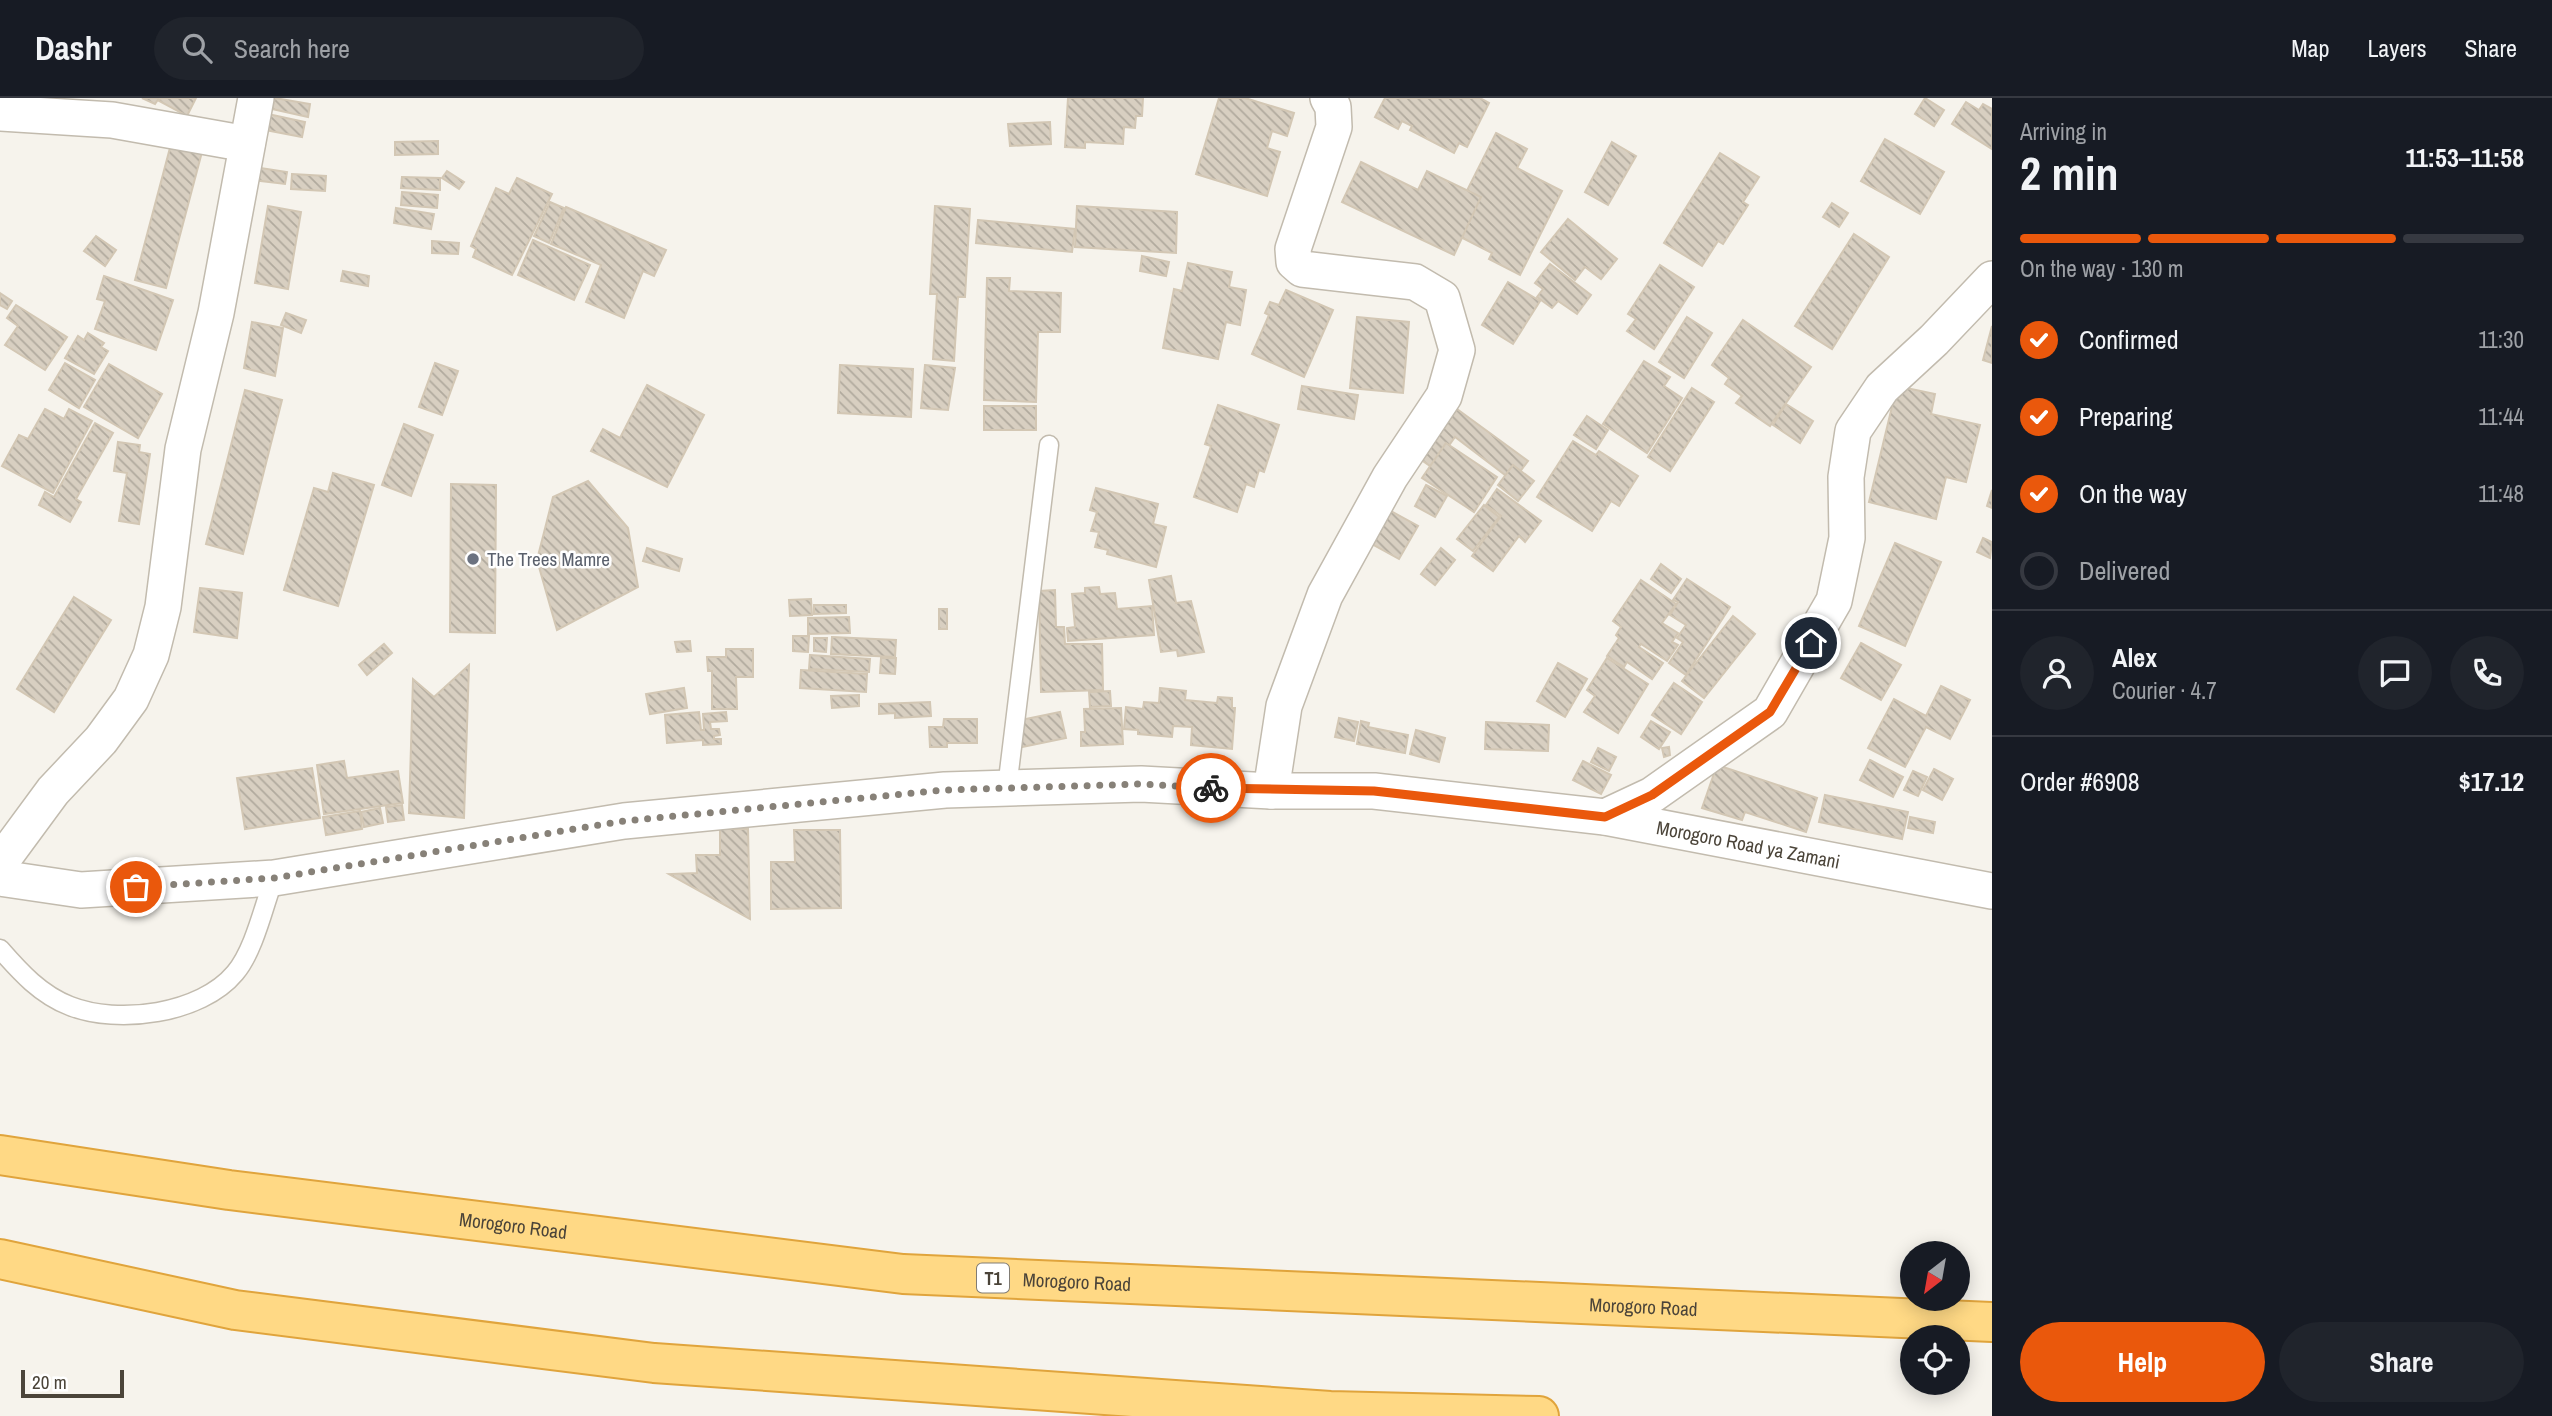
<!DOCTYPE html>
<html lang="en">
<head>
<meta charset="utf-8">
<style>
	body { margin:0; font-family:"Archivo Narrow",sans-serif; background:#20242c; color:#f1f3f6; height:100vh; display:flex; flex-direction:column; font-size:26px; white-space:nowrap }
	* { box-sizing:border-box; margin:0 }
	p { font-size:23px; color:#9ea1a6 }
	.icon { flex:none; width:38px; height:38px; fill:none; stroke:currentColor; stroke-width:2; stroke-linecap:round; stroke-linejoin:round }
	.map { position:relative; flex:1; overflow:hidden }
	.sheet { display:flex; flex-direction:column; background:#171b24; width:560px }
	.sheet>* { flex:none }
	.needle { width:46px; rotate:211deg }
	.controls { position:absolute; left:1900px; top:1143px; display:grid; gap:14px }
	.controls a { display:grid; place-items:center; width:70px; height:70px; border-radius:50%; background:#171b24; box-shadow:0 4px 18px #0003; font-size:35px }
	.scale { position:absolute; left:21px; bottom:18px; width:103px; box-sizing:border-box; padding-left:7px; border:4px solid #4b4439; border-top:0; font-size:19px; line-height:24px; white-space:nowrap; color:#4b4439; -webkit-text-stroke:5px #fff; paint-order:stroke }
	.pin { position:absolute; display:grid; place-items:center; width:60px; height:60px; color:#fff; margin:-30px; border:4px solid #fff; border-radius:50%; box-shadow:0 2px 7px #0007 }
	.courier { position:absolute; display:grid; place-items:center; width:70px; height:70px; margin:-35px; border:5px solid #ea580c; border-radius:50%; background:#fff; color:#222; box-shadow:0 2px 9px #0007 }
	.overview em { font-style:normal; font-weight:800 }
	.overview div { display:flex; flex-direction:column-reverse }
	.overview { display:flex; align-items:center; justify-content:space-between; height:119px; padding:0 28px }
	h1 { font-size:46px; font-weight:800; line-height:52px }
	.bar { display:grid; grid-template-columns:repeat(4,1fr); gap:10px 7px; align-content:center; height:84px; padding:0 28px }
	.bar i { height:9px; border-radius:5px; background:#363941 }
	.bar .current { background:#ea580c }
	.bar p { grid-column:span 4 }
	.line { display:flex; align-items:center; gap:18px; padding:0 28px; border-top:2px solid #363941 }
	.line div { flex:1 }
	.round { display:grid; place-items:center; flex:none; width:74px; height:74px; border-radius:37px; background:#20242c }
	ol { padding:0 28px; list-style:none }
	li { display:flex; align-items:center; gap:21px; height:77px }
	li p { margin-inline-start:auto }
	li .icon { padding:7px; border-radius:50%; background:#ea580c; color:#fff; stroke-width:4 }
	li:last-child { color:#9ea1a6 }
	li i { width:38px; height:38px; border:4px solid #363941; border-radius:50% }
	.primary-button { display:flex; gap:14px; margin-top:auto; padding:14px 28px }
	.primary-button a { flex:1; height:80px; border-radius:42px; background:#ea580c; color:#fff; font-size:28px; font-weight:800; line-height:80px; text-align:center }
	.primary-button a+a { background:#20242c; color:#f1f3f6 }
	header { display:flex; align-items:center; gap:42px; box-sizing:border-box; height:98px; padding:0 35px; background:#171b24; border-bottom:2px solid #363941 }
	header strong { font-size:33px }
	nav { display:flex; gap:38px; margin-inline-start:auto; font-size:24px }
	.search { width:490px; height:63px; background:#20242c; display:flex; align-items:center; gap:18px; box-sizing:border-box; padding:0 24px; border-radius:38px; color:#9ea1a6; font-size:26px }
	main { display:flex; flex:1; min-height:0 }
	.map>svg:first-child { display:block }
</style>
</head>
<body>
<header>
<strong>Dashr</strong>
<div class="search"><svg class="icon" aria-label="search" viewBox="0 0 24 24"><circle cx="10" cy="10" r="6"/><path d="M15 15l6 6"/></svg>Search here</div>
<nav><a>Map</a><a>Layers</a><a>Share</a></nav>
</header>
<main>
<div class="map">
<svg width="1992" height="1318" viewBox="0 0 1992 1318">
	<defs>
		<pattern id="building-back-hatch" width="6" height="6" patternUnits="userSpaceOnUse" patternTransform="scale(1.75)"><rect width="6" height="6" fill="#d8cfc1"/><path d="M-1 5l2 2M0 0l6 6M5-1l2 2" fill="none" stroke="#b1aa9e"/></pattern>
	</defs>
	<rect width="100%" height="100%" fill="#f6f3ec"/>
	<g fill="url(#building-back-hatch)" stroke="#d3c7b4" stroke-width="2">
		<polygon points="142,0 159,0 155,6"/>
		<polygon points="161,0 196,0 187,18 159,3"/>
		<polygon points="275,0 310,6 308,19 272,11"/>
		<polygon points="1068,0 1143,0 1142,18 1136,18 1135,30 1124,29 1123,46 1085,44 1085,50 1065,49"/>
		<polygon points="1219,0 1245,0 1294,15 1287,38 1272,33 1267,50 1280,54 1267,98 1196,76"/>
		<polygon points="1385,0 1480,0 1489,5 1467,49 1459,45 1454,55 1410,32 1412,28 1402,23 1398,31 1375,19"/>
		<polygon points="1925,0 1944,12 1934,28 1915,16"/>
		<polygon points="1966,4 1979,12 1983,6 1992,11 1992,51 1952,26"/>
		<polygon points="268,16 305,24 302,39 265,32"/>
		<polygon points="1050,24 1051,46 1010,48 1008,26"/>
		<polygon points="1496,35 1527,51 1517,70 1562,93 1520,177 1489,161 1492,155 1447,132"/>
		<polygon points="1885,41 1944,74 1920,116 1861,83"/>
		<polygon points="438,43 438,56 395,57 395,44"/>
		<polygon points="1612,44 1636,58 1608,107 1585,94"/>
		<polygon points="171,46 202,54 166,190 135,182"/>
		<polygon points="1720,55 1759,79 1743,104 1748,107 1723,146 1718,143 1702,168 1664,145"/>
		<polygon points="1361,64 1418,92 1427,73 1481,99 1454,157 1342,104"/>
		<polygon points="254,69 287,74 285,86 253,82"/>
		<polygon points="447,73 464,84 459,91 442,80"/>
		<polygon points="292,76 326,78 325,93 291,91"/>
		<polygon points="402,79 440,80 440,92 401,90"/>
		<polygon points="517,80 552,96 512,177 473,159 476,151 471,148 496,90 509,96"/>
		<polygon points="402,94 438,97 437,110 401,107"/>
		<polygon points="550,104 564,110 549,145 534,138"/>
		<polygon points="1832,105 1848,115 1839,129 1823,119"/>
		<polygon points="268,108 301,114 288,191 255,185"/>
		<polygon points="935,108 970,111 965,199 958,199 954,263 933,261 937,196 930,196"/>
		<polygon points="1077,108 1177,114 1176,155 1075,149"/>
		<polygon points="566,109 666,152 654,178 643,173 624,220 586,204 601,167 551,146"/>
		<polygon points="396,110 434,116 431,131 394,125"/>
		<polygon points="1568,121 1617,161 1601,181 1585,169 1575,182 1541,154"/>
		<polygon points="978,122 1075,131 1072,154 976,145"/>
		<polygon points="1854,136 1889,159 1832,251 1795,228"/>
		<polygon points="96,138 116,152 105,168 84,153"/>
		<polygon points="533,142 590,167 574,202 518,177"/>
		<polygon points="432,143 459,145 458,156 432,155"/>
		<polygon points="1142,158 1169,164 1166,178 1140,173"/>
		<polygon points="1188,165 1232,174 1229,189 1246,192 1240,227 1226,224 1218,261 1163,250 1174,191 1182,193"/>
		<polygon points="1550,166 1591,197 1577,216 1558,203 1552,210 1537,199 1543,191 1535,185"/>
		<polygon points="1660,167 1694,189 1654,251 1627,233 1636,221 1628,216"/>
		<polygon points="343,173 369,178 368,188 341,183"/>
		<polygon points="104,178 173,202 156,252 95,231 105,203 97,201"/>
		<polygon points="987,180 1010,180 1009,193 1061,195 1060,234 1038,234 1036,304 984,302"/>
		<polygon points="1508,184 1540,203 1513,246 1482,227"/>
		<polygon points="1286,192 1333,212 1304,279 1252,256 1269,217 1265,215 1270,204 1279,207"/>
		<polygon points="0,195 12,203 7,211 0,207"/>
		<polygon points="16,207 67,239 45,272 5,247 18,228 7,220"/>
		<polygon points="286,215 306,222 301,235 281,227"/>
		<polygon points="1357,219 1409,224 1403,295 1350,290"/>
		<polygon points="1687,219 1712,235 1684,280 1659,264"/>
		<polygon points="1743,222 1811,269 1770,328 1736,305 1742,298 1725,286 1729,280 1712,267"/>
		<polygon points="252,224 283,230 275,278 244,270"/>
		<polygon points="1992,228 1992,265 1983,262"/>
		<polygon points="88,235 104,245 101,249 108,253 94,276 65,260 78,238 84,242"/>
		<polygon points="1644,263 1670,279 1664,288 1682,300 1647,355 1603,326"/>
		<polygon points="65,265 95,282 79,310 49,292"/>
		<polygon points="435,265 458,273 442,317 419,309"/>
		<polygon points="109,266 162,296 138,340 84,309"/>
		<polygon points="840,267 913,271 911,319 838,315"/>
		<polygon points="925,267 955,270 948,312 921,310"/>
		<polygon points="647,287 704,317 667,389 591,353 603,331 620,340"/>
		<polygon points="1302,288 1358,297 1354,321 1298,311"/>
		<polygon points="1897,288 1935,296 1931,316 1980,327 1966,384 1946,379 1936,421 1869,404"/>
		<polygon points="1692,290 1714,304 1670,373 1648,359"/>
		<polygon points="245,292 282,302 243,456 206,446"/>
		<polygon points="1786,306 1813,323 1800,345 1773,327"/>
		<polygon points="1218,307 1279,327 1264,374 1259,372 1254,389 1246,386 1237,414 1194,399 1211,348 1205,346"/>
		<rect x="984" y="308" width="52" height="24"/>
		<polygon points="45,311 64,321 69,311 92,323 53,395 2,368 19,337 28,341"/>
		<polygon points="1457,311 1528,363 1513,383 1455,339 1433,370 1420,361"/>
		<polygon points="1587,318 1608,332 1596,351 1574,337"/>
		<polygon points="95,325 113,335 76,401 81,404 70,424 39,407 45,394 54,399"/>
		<polygon points="404,326 433,337 411,398 382,387"/>
		<polygon points="1573,343 1596,357 1599,353 1638,378 1619,408 1611,403 1592,433 1537,399"/>
		<polygon points="118,344 140,347 139,354 150,356 139,426 119,423 127,375 114,373"/>
		<polygon points="1446,345 1497,379 1474,414 1422,380"/>
		<polygon points="1513,367 1534,383 1518,403 1498,387"/>
		<polygon points="333,375 374,387 338,508 284,492 314,390 328,394"/>
		<polygon points="588,383 628,430 638,489 557,532 537,462 553,399"/>
		<polygon points="451,386 496,387 495,535 450,534"/>
		<polygon points="1426,387 1447,398 1435,419 1415,408"/>
		<polygon points="1096,390 1158,406 1153,426 1166,429 1156,469 1107,456 1108,452 1095,449 1099,434 1091,433 1097,414 1090,412"/>
		<polygon points="1497,391 1541,423 1525,444 1519,438 1493,473 1472,458 1501,418 1486,407"/>
		<polygon points="1992,392 1992,410 1987,408"/>
		<polygon points="1484,407 1499,419 1473,453 1457,441"/>
		<polygon points="1391,413 1418,428 1399,461 1372,446"/>
		<polygon points="1983,440 1992,444 1990,460 1977,454"/>
		<polygon points="1895,445 1941,464 1905,548 1859,528"/>
		<polygon points="647,450 682,461 679,473 643,463"/>
		<polygon points="1441,450 1455,462 1435,487 1421,476"/>
		<polygon points="1661,466 1681,481 1671,495 1651,481"/>
		<polygon points="1171,478 1176,505 1191,503 1204,554 1178,558 1177,552 1161,554 1149,482"/>
		<polygon points="1687,481 1730,509 1686,577 1669,565 1683,544 1677,540 1686,527 1670,517 1678,504 1673,502"/>
		<polygon points="1641,482 1676,506 1662,525 1678,535 1672,544 1678,547 1667,563 1641,546 1639,549 1663,565 1652,581 1627,564 1624,569 1607,558 1619,540 1616,537 1621,529 1613,523"/>
		<polygon points="1099,489 1100,496 1115,495 1117,511 1152,508 1154,537 1068,543 1067,530 1075,529 1072,496 1085,495 1085,490"/>
		<polygon points="200,490 242,495 237,540 194,534"/>
		<polygon points="1055,492 1056,529 1064,529 1065,546 1102,546 1103,592 1041,594 1039,493"/>
		<polygon points="74,499 111,522 54,614 17,591"/>
		<polygon points="811,501 812,517 790,518 789,502"/>
		<polygon points="814,507 846,507 846,515 814,516"/>
		<rect x="939" y="511" width="8" height="20"/>
		<polygon points="1733,518 1755,536 1704,600 1682,583"/>
		<polygon points="849,519 850,535 808,536 808,520"/>
		<polygon points="793,538 809,538 808,554 793,553"/>
		<polygon points="832,539 896,542 895,559 831,556"/>
		<polygon points="814,540 827,540 826,554 814,553"/>
		<polygon points="690,543 691,553 677,554 675,544"/>
		<polygon points="1861,545 1901,567 1881,602 1841,580"/>
		<polygon points="384,546 392,555 367,577 359,567"/>
		<polygon points="726,551 753,551 753,579 736,579 737,611 712,611 712,573 708,573 707,559 726,559"/>
		<polygon points="810,557 870,561 869,574 809,571"/>
		<polygon points="881,560 896,560 895,576 880,575"/>
		<polygon points="1607,560 1648,586 1618,635 1584,614 1595,598 1587,592"/>
		<polygon points="1558,565 1587,581 1565,619 1537,603"/>
		<polygon points="469,567 464,720 409,715 413,581 434,599"/>
		<polygon points="801,572 867,576 866,594 800,590"/>
		<polygon points="1674,585 1702,604 1681,636 1652,617"/>
		<polygon points="1941,588 1970,602 1950,641 1926,629 1905,669 1868,650 1894,601 1926,618"/>
		<polygon points="684,590 687,610 650,616 646,596"/>
		<polygon points="1160,590 1186,593 1185,602 1217,605 1218,599 1232,600 1232,610 1235,610 1232,651 1191,647 1192,629 1173,628 1172,639 1138,636 1138,632 1124,631 1126,609 1143,611 1144,604 1159,605"/>
		<polygon points="1110,593 1111,608 1090,609 1089,594"/>
		<polygon points="859,597 859,608 832,610 831,598"/>
		<polygon points="930,604 931,618 895,620 895,615 879,616 879,606"/>
		<polygon points="1121,610 1123,646 1081,648 1081,634 1085,634 1084,611"/>
		<polygon points="699,614 701,632 704,632 703,616 726,614 727,623 710,624 711,631 719,631 720,637 714,638 714,641 721,641 721,646 703,647 703,642 667,645 665,617"/>
		<polygon points="1060,614 1066,640 1022,649 1016,623"/>
		<polygon points="1339,620 1358,624 1354,643 1335,639"/>
		<polygon points="944,621 977,621 977,645 947,645 947,649 930,649 929,629 943,629"/>
		<polygon points="1361,623 1369,625 1368,629 1408,637 1405,655 1357,646"/>
		<polygon points="1651,623 1670,634 1659,651 1641,639"/>
		<polygon points="1486,624 1549,627 1548,653 1485,651"/>
		<polygon points="1416,632 1445,640 1439,664 1410,656"/>
		<polygon points="1669,649 1670,657 1664,659 1662,650"/>
		<polygon points="1598,650 1616,659 1609,673 1591,664"/>
		<polygon points="1870,662 1903,679 1893,699 1860,682"/>
		<polygon points="344,663 347,680 398,673 403,705 324,716 317,667"/>
		<polygon points="1583,663 1611,677 1601,696 1573,682"/>
		<polygon points="1717,667 1817,700 1806,734 1745,714 1742,722 1702,710"/>
		<polygon points="312,670 320,720 245,731 237,680"/>
		<polygon points="1934,671 1953,681 1942,702 1923,692"/>
		<polygon points="1913,673 1927,679 1918,698 1904,692"/>
		<polygon points="1825,697 1908,714 1902,741 1819,724"/>
		<polygon points="402,707 404,722 388,724 386,709"/>
		<polygon points="380,710 383,725 364,729 361,714"/>
		<polygon points="360,713 362,731 326,737 323,719"/>
		<polygon points="1910,719 1935,724 1933,735 1908,730"/>
		<polygon points="720,731 748,731 750,821 669,776 697,775 696,757 720,757"/>
		<polygon points="794,732 840,732 841,810 771,811 771,764 795,764"/>
	</g>
	<g fill="none" stroke-linecap="round" stroke-linejoin="round">
		<g stroke="#c2bbae" stroke-width="21">
			<g id="service">
				<polyline points="1007,690 1049,347"/>
				<path d="M0 851C20 874 41 897 70 908 118 927 201 916 235 875 254 853 264 807 274 780"/>
			</g>
		</g>
		<g stroke="#c2bbae" stroke-width="38">
			<g id="minor">
				<polyline points="0,15 112,22 247,46"/>
				<polyline points="1271,693 1284,608 1325,497 1390,379 1444,298 1457,252 1442,200 1415,184 1302,171 1294,164 1293,151 1334,29 1333,9 1328,0"/>
				<polyline points="1605,719 1652,697 1770,614 1834,503 1847,440 1846,379 1853,333 1882,290 1934,242 1992,181"/>
				<polyline points="0,765 53,693 101,642 131,601 151,557 163,509 183,351 216,215 256,0"/>
				<path id="s1" d="M0 780 81 792 274 780 624 723 945 692 1141 686 1271 693H1374L1605 719 1992 793"/>
			</g>
		</g>
		<g stroke="#e0a43c" stroke-width="42">
			<g id="trunk">
				<path id="s2" d="M0 1057 229 1092 903 1176 1992 1224"/>
				<polyline points="0,1161 235,1212 654,1265 1330,1313 1539,1318"/>
			</g>
		</g>
		<use href="#service" stroke="#fff" stroke-width="18"/>
		<use href="#minor" stroke="#fff" stroke-width="35"/>
		<use href="#trunk" stroke="#ffd985" stroke-width="38"/>
	</g>
	<g fill="none" stroke-linecap="round" stroke-linejoin="round">
		<polyline stroke="#878178" stroke-width="7" stroke-dasharray="0 12.6" points="136,789 274,780 624,723 945,692 1141,686 1211,690"/>
		<polyline stroke="#ea580c" stroke-width="9" points="1211,690 1374,693 1605,719 1652,697 1770,614 1811,545"/>
	</g>
	<circle fill="#6b7280" stroke="#fff" stroke-width="2.5" cx="473" cy="461" r="7"/>
	<g text-anchor="middle" dominant-baseline="central" stroke-width="5" stroke-linejoin="round" paint-order="stroke">
		<rect fill="#fff" stroke="#817c74" stroke-width="2" x="977" y="1165.5" width="32" height="29" rx="5"/>
		<g font-size="18" font-weight="bold" fill="#4b4439">
			<text x="993" y="1180">T1</text>
		</g>
		<g font-size="19" fill="#5b616d" stroke="#fff" text-anchor="start">
			<text x="487" y="461">The Trees Mamre</text>
		</g>
		<g font-size="19" fill="#4b4439" stroke="#fff">
			<text stroke="none"><textPath href="#s1" startOffset="1760">Morogoro Road ya Zamani</textPath></text>
			<text stroke="none"><textPath href="#s2" startOffset="518">Morogoro Road</textPath></text>
			<text stroke="none"><textPath href="#s2" startOffset="1085">Morogoro Road</textPath></text>
			<text stroke="none"><textPath href="#s2" startOffset="1652">Morogoro Road</textPath></text>
		</g>
	</g>
</svg>
<div class="controls">
<a><svg class="needle" viewBox="-14 -14 28 28"><path d="M0-13l5 13h-10z" fill="#e53935"/><path d="M0 13l5-13h-10z" fill="#9ea1a6"/></svg></a>
<a><svg class="icon" aria-label="locate" viewBox="0 0 24 24"><circle cx="12" cy="12" r="6"/><path d="M12 2v4M12 18v4M2 12h4M18 12h4"/></svg></a>
</div>
<div class="scale">20 m</div>
<div class="pin" style="left:136px;top:789px;background:#ea580c"><svg class="icon" aria-label="bag" viewBox="0 0 24 24"><path d="M5 8h14l-1 12H6zM9 8a3 3 0 0 1 6 0"/></svg></div>
<div class="pin" style="left:1811px;top:545px;background:#1f2937"><svg class="icon" aria-label="home" viewBox="0 0 24 24"><path d="M3 11l9-7 9 7M6 9v11h12V9"/></svg></div>
<div class="courier" style="left:1211px;top:690px"><svg class="icon" aria-label="bike" viewBox="0 0 24 24"><circle cx="6" cy="16" r="4"/><circle cx="18" cy="16" r="4"/><path d="M6 16l4-8h5l3 8M10 8l3 8H6M13 5h3"/></svg></div>
</div>
<section class="sheet">
<div class="overview"><div><h1>2 min</h1><p>Arriving in</p></div><em>11:53–11:58</em></div>
<div class="bar"><i class="current"></i><i class="current"></i><i class="current"></i><i></i><p>On the way · 130 m</p></div>
<ol>
<li><svg class="icon" aria-label="check" viewBox="0 0 24 24"><path d="M5 12l5 5 9-10"/></svg>Confirmed<p>11:30</p></li>
<li><svg class="icon" aria-label="check" viewBox="0 0 24 24"><path d="M5 12l5 5 9-10"/></svg>Preparing<p>11:44</p></li>
<li><svg class="icon" aria-label="check" viewBox="0 0 24 24"><path d="M5 12l5 5 9-10"/></svg>On the way<p>11:48</p></li>
<li><i></i>Delivered</li>
</ol>
<div class="line" style="height:126px"><a class="round"><svg class="icon" aria-label="person" viewBox="0 0 24 24"><circle cx="12" cy="8" r="4"/><path d="M4 21q1-7 8-7t8 7"/></svg></a><div><b>Alex</b><p>Courier · 4.7</p></div><a class="round"><svg class="icon" aria-label="chat" viewBox="0 0 24 24"><path d="M4 5h16v11H9l-5 4z"/></svg></a><a class="round"><svg class="icon" aria-label="phone" viewBox="0 0 24 24"><path d="M5 4h4l2 5-3 2q2 4 5 5l2-3 5 2v4C11 20 4 13 5 4z"/></svg></a></div>
<div class="line" style="height:91px"><div>Order #6908</div><b>$17.12</b></div>
<div class="primary-button"><a>Help</a><a>Share</a></div>
</section>
</main>
</body>
</html>
